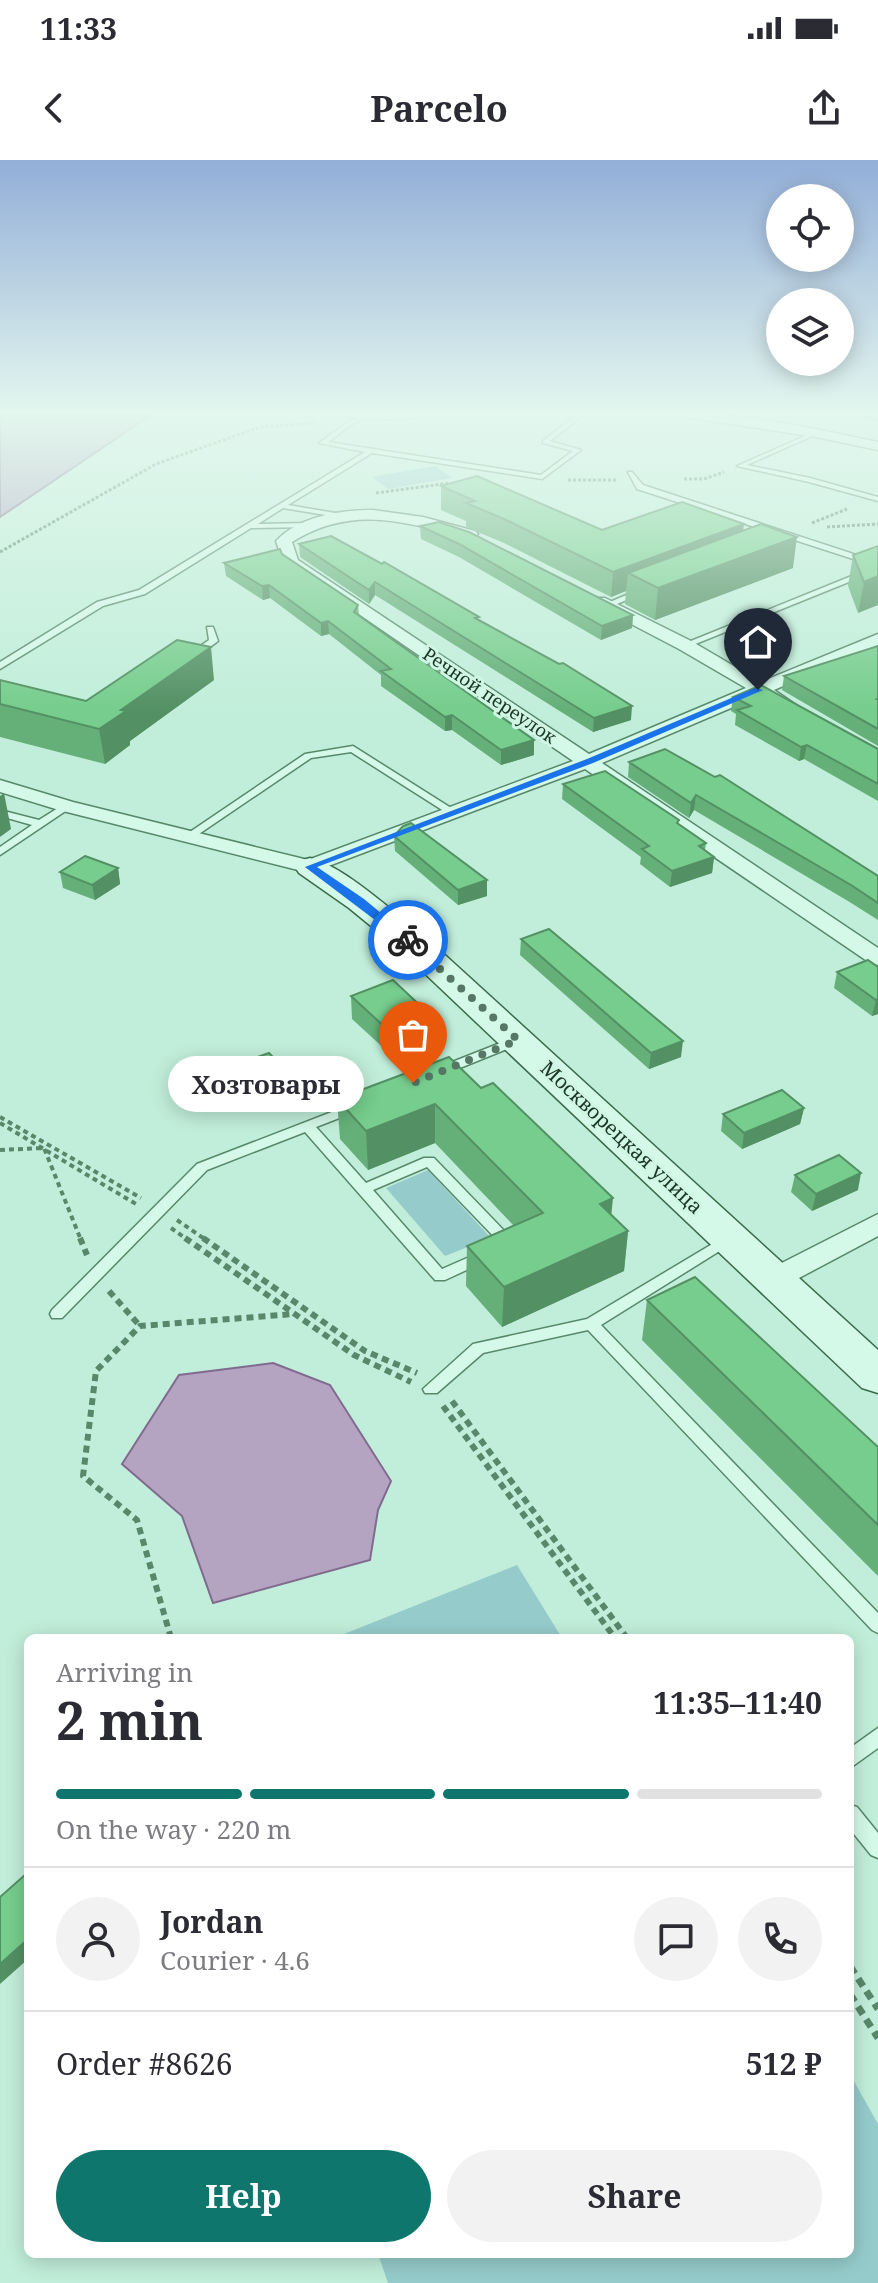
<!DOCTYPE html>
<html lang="en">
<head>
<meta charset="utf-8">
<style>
	body { margin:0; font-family:"Noto Serif",serif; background:#f2f2f3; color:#2b2b33; height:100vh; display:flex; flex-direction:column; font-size:30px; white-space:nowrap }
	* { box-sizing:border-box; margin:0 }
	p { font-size:26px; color:#7c7c81 }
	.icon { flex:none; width:44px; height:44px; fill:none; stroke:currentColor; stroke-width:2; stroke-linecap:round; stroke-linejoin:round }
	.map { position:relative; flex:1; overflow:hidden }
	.details { position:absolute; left:24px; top:1474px; width:830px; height:624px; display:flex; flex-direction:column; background:#fff; border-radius:12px; box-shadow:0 4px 20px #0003 }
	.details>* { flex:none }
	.buttons { position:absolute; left:766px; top:24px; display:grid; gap:16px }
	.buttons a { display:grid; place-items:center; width:88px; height:88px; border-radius:50%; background:#fff; box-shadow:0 4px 20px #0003; font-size:40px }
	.pin { position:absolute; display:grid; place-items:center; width:68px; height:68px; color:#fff; margin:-82px -34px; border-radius:50% 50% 50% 0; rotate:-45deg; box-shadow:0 0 8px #0007 }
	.pin .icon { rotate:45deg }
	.courier { position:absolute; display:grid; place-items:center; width:80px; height:80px; margin:-40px; border:6px solid #1a73e8; border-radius:50%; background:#fff; color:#222; box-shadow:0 2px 10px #0007 }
	.bubble { position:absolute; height:56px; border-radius:28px; background:#fff; box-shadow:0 4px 20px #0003; font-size:26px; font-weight:700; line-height:56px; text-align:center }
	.headline em { font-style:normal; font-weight:700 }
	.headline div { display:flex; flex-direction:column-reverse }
	.headline { display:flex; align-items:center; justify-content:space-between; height:136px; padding:0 32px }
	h1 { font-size:52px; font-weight:700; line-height:60px }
	.bar { display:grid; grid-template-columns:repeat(4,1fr); gap:12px 8px; align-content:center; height:96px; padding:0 32px }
	.bar i { height:10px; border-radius:6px; background:#e1e1e2 }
	.bar .selected { background:#0f766e }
	.bar p { grid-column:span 4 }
	.line { display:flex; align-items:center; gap:20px; padding:0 32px; border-top:2px solid #e1e1e2 }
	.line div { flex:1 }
	.round { display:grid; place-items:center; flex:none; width:84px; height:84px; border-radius:42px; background:#f2f2f3 }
	.button { display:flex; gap:16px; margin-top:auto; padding:16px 32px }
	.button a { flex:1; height:92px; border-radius:48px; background:#0f766e; color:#fff; font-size:32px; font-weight:700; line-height:92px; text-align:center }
	.button a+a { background:#f2f2f3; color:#2b2b33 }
	.status { display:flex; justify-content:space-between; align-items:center; height:56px; padding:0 40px; background:#fff; direction:ltr }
	.status svg { height:22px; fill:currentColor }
	header { display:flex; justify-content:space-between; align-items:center; height:104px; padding:0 32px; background:#fff; font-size:36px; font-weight:700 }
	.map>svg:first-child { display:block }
</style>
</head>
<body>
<div class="status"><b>11:33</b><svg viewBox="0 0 49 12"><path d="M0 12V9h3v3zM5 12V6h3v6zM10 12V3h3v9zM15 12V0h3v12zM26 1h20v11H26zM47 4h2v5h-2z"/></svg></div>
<header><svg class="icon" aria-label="back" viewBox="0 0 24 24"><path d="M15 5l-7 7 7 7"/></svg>Parcelo<svg class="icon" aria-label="share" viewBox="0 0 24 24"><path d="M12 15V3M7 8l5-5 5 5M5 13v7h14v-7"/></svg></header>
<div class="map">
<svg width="878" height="2123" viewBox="0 0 878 2123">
	<rect width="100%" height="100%" fill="#c1eeda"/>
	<g fill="#95cccb">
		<polygon points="435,306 452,318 388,329 372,317"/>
		<polygon points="428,1010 491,1078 445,1096 386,1028"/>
		<polygon points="517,1405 562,1478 334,1478"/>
		<polygon points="850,1914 878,1964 878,2123 388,2123 378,2094 850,2094"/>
	</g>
	<g fill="#b4a4c1" stroke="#806b8f" stroke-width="2">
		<polygon points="0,253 154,253 0,357"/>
		<polygon points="273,1203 330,1225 391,1321 378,1350 370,1400 213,1443 182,1356 122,1304 179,1215"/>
	</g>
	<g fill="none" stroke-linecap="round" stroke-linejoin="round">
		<g stroke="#58886b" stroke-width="3">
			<g id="lane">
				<polygon points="370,253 372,256 352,264 328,282 541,315 573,291 543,283 543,281 579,253 586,253 550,281 581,290 542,319 372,293 288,345 341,354 344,354 344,358 283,348 258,364 310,363 314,365 310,367 251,368 145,434 103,446 0,509 0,502 97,442 139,430 365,292 319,283 348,262"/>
				<polygon points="814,272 819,273 747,305 810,318 878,337 878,341 809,322 737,306"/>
				<polygon points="628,312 632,312 643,325 878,402 878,407 637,329"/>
				<polygon points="864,411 871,413 688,487 681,485"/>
				<polygon points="638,430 645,432 610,447 603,445"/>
				<polygon points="207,467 213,467 218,481 195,498 189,498 189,494 209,480"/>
				<polygon points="353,586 459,653 450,655 351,592 311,598 193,678 189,679 184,676 305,594"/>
				<polygon points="66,643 71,646 70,648 0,695 0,687 32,665 0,656 0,650 39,660"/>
				<polygon points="518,876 524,880 522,883 445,914 441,915 435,911 437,908"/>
				<polygon points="355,943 360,944 361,947 360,950 316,967 366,1023 424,998 434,998 514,1081 516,1084 514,1087 506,1090 501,1088 500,1083 427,1007 373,1030 442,1109 483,1091 490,1096 488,1100 445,1120 435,1120 305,972 207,1010 62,1158 52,1158 50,1154 52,1150 197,1004"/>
				<polygon points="729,1074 734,1076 736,1079 734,1082 601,1165 878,1453 878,1473 872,1470 588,1170 483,1193 437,1233 425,1233 423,1229 473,1184 587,1159"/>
				<polygon points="878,1568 878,1588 850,1608 850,1588"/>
				<polygon points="850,1645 857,1647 878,1673 878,1698 871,1695 850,1669"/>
			</g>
		</g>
		<g stroke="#58886b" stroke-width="3">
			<g id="street">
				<path d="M341 253H433L427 257C407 258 355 264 341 253Z"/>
				<path d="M678 253C745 253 813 268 878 282V290L816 277 684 257Z"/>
				<path d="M373 350 423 357 475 371 478 374 470 379C405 362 353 344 292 382L298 400 589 594 746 528 679 489 593 444 591 441 593 438H605L691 481 761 522 878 474V485L774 530 796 545 793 549H781L759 536 602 603 878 788V805L870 803 585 609 310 713 59 650 0 632V620L73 642 308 700 573 601 283 402 276 381C300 356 340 350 373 350Z"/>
				<polygon points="878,1054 878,1076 784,1126 774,1129 764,1126 759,1119 764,1112"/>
			</g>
		</g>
		<g stroke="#3c6a4c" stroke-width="3">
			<path id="secondary" d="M310 698C344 706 394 753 423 775L878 1190V1233L862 1228 399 789 349 748 299 713 295 707 299 701Z"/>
		</g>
		<g stroke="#2d553a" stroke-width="3">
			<polygon id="highway" points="864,253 878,253 878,260 867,257"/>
		</g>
		<g stroke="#58886b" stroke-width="3" stroke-dasharray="3 2" stroke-linecap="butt">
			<polyline points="684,319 704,319 724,312"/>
			<polyline points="568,320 618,320"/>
			<polyline points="376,333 450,323"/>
			<polyline points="812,363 847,349"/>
			<polyline points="827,367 878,364"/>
			<polyline points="0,392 156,304 260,267 317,263"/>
		</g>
		<g stroke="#58886b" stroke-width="4" stroke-dasharray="5 4" stroke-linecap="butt">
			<polyline points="0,957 141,1038"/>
			<polyline points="0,963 136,1044"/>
			<polyline points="0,990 44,988 81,1080"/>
			<polyline points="177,1060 206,1080"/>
			<polyline points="171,1068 188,1080"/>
		</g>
		<g stroke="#58886b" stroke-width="6" stroke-dasharray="7 5" stroke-linecap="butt">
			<polyline points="80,1078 87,1095"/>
			<polyline points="185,1078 354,1195 411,1222"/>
			<polyline points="203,1078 365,1191 417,1213"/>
			<polyline points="109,1131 140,1166"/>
			<polyline points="452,1241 627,1478"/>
			<polyline points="443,1246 615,1478"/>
			<polyline points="171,1478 137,1360 83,1316 96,1211 140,1166 294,1154"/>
		</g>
		<g stroke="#58886b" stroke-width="7" stroke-dasharray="9 6" stroke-linecap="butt">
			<polyline points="850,1806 878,1849"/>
			<polyline points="850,1834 878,1878"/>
		</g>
		<use href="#lane" fill="#d4f9e9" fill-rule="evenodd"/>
		<use href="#street" fill="#d4f9e9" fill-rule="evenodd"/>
		<use href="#secondary" fill="#d4f9e9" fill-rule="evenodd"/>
		<use href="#highway" fill="#50df8b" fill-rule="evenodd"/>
	</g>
	<g fill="#65b079">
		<polygon points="441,326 602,370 743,371 793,408 655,460 625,444 626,431 611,437 504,383 466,367 466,361 441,350"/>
		<polygon points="420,366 633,455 632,468 601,480 459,397 421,379"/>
		<polygon points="299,384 479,460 631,560 593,572 375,435 369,444 300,397"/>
		<polygon points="878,386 858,453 848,426 853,395"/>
		<polygon points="282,394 358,445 359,456 534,580 534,595 501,605 452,570 445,571 381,526 381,515 329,474 321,476 270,438 263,440 226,416 224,403"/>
		<polygon points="878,486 878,586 782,530 784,516"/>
		<polygon points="0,520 86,541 214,520 130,581 130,585 105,604 0,577"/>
		<polygon points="733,537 878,589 878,641 804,599 799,601 735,565 736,554 731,551"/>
		<polygon points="629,602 878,716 878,760 848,741 694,650 689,658 628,617"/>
		<polygon points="563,624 679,664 706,683 705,690 714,697 712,713 670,727 640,704 641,697 562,639"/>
		<polygon points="394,676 487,720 487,736 458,745 395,691"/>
		<polygon points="118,708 120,724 95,740 63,728 60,712"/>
		<polygon points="521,779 681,897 649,909 520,795"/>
		<polygon points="878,807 878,854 872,856 834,828 837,812"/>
		<polygon points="351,836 429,878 389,893 352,859"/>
		<polygon points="449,897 628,1071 624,1111 502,1167 466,1126 467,1086 514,1066 435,983 368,1010 340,979 337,939"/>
		<polygon points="243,902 293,926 268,936 244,911"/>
		<polygon points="804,948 800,964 742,989 721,971 723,954"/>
		<polygon points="795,1015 858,1030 812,1051 791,1032"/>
		<polygon points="647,1140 878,1287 878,1416 642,1180"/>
	</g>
	<g fill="#539063">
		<polygon points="744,364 741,388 628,413 626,431 611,437 613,412"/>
		<polygon points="797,377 793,408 655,460 658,428"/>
		<polygon points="878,416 878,445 858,453 864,422"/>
		<polygon points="375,422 375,435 369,444 369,430"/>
		<polygon points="269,425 270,438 263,440 262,426"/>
		<polygon points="633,455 632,468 601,480 602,466"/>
		<polygon points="328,461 329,474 321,476 321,463"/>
		<polygon points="211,487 214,520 130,581 130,585 105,604 99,569 121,550"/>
		<polygon points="632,546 631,560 593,572 594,558"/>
		<polygon points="452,555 452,570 445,571 445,557"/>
		<polygon points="534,580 534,595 501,605 501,590"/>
		<polygon points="807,585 804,599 799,601 801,587"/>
		<polygon points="4,633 11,669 0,677 0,636"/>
		<polygon points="696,635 694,650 689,658 691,643"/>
		<polygon points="714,697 712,713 670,727 672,711"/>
		<polygon points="118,708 120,724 95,740 92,725"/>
		<polygon points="487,720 487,736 458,745 458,730"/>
		<polygon points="878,839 878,854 872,856 876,840"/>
		<polygon points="429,854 429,878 389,893 388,870"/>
		<polygon points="683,881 681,897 649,909 651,893"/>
		<polygon points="293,918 293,926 268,936 267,928"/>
		<polygon points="435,944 435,983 368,1010 366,971"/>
		<polygon points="804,948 800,964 742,989 744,973"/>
		<polygon points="861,1013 858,1030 812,1051 816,1034"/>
		<polygon points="613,1038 609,1078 600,1044"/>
		<polygon points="628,1071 624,1111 502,1167 504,1127"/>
		<polygon points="28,1779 28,1799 0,1824 0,1804"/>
	</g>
	<g fill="#76cd8d" stroke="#539063" stroke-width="2">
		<polygon points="477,316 602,370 682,342 744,364 613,412 504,359 466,343 475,341 441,326"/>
		<polygon points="439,362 469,372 633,455 602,466 459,384 420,366"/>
		<polygon points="761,364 797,377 658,428 628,413"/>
		<polygon points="331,376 382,404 384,402 479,457 475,458 559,504 563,503 632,546 594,558 375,422 369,430 299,384"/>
		<polygon points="878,386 878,416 864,422 853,395"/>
		<polygon points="280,389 282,394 358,445 354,452 534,580 501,590 452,555 445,557 381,511 391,509 328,461 321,463 269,425 262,426 224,403"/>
		<polygon points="177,480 211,487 121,550 126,551 99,569 0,544 0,520 86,541"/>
		<polygon points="878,486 878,538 877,539 878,539 878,569 784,516"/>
		<polygon points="761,525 878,589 878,624 807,585 801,587 737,550 751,546 733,537"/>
		<polygon points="665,589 715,617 720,615 878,716 878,743 851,725 696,635 691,643 629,602"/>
		<polygon points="605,611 679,660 677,663 706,683 699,686 714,697 672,711 642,689 649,686 563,624"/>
		<polygon points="411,663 487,720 458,730 394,676 403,666"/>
		<polygon points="85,696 118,708 92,725 60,712"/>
		<polygon points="549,769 683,881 651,893 521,779"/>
		<polygon points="868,800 878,807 878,839 876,840 837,812"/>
		<polygon points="393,820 429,854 388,870 351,836"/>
		<polygon points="269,893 293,918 267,928 243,902"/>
		<polygon points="449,897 481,928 493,923 613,1038 600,1044 628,1071 504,1127 467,1086 543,1053 435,944 366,971 337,939"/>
		<polygon points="782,930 804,948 744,973 723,954"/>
		<polygon points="839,995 861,1013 816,1034 795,1015"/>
		<polygon points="695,1117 878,1287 878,1365 647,1140"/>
		<polygon points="25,1715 28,1719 28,1779 0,1804 0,1737"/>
	</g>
	<linearGradient id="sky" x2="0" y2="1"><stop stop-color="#93aed8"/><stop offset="0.46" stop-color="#e3f7ee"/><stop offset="1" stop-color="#e3f7ee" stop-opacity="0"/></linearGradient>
	<rect width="878" height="550" fill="url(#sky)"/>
	<polygon fill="#1a73e8" points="755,528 763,530 593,603 317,707 364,739 411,778 411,782 404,782 305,707 587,599"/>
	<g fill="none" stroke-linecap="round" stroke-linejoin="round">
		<polyline stroke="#567765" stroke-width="8" stroke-dasharray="0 14.4" points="408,780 518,880 413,923"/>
	</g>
	<g text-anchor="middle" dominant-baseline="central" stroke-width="6" stroke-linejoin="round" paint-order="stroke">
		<g font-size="18" fill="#1d3726" stroke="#d0f6e5">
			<text transform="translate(490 535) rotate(34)">Речной переулок</text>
		</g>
		<g font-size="20" fill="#1d3726" stroke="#d0f6e5">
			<text transform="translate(622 977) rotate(43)">Москворецкая улица</text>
		</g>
	</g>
</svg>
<div class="buttons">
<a><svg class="icon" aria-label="locate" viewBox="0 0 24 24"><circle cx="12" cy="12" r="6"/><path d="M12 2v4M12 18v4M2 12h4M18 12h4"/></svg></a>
<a><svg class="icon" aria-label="layers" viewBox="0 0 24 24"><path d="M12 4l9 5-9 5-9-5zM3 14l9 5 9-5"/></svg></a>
</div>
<div class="pin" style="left:413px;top:923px;background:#ea580c"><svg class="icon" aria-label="bag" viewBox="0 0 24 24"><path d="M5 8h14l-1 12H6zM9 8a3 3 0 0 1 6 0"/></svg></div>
<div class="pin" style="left:758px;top:530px;background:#1f2937"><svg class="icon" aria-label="home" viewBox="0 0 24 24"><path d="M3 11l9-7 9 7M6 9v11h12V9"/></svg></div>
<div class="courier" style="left:408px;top:780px"><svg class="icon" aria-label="bike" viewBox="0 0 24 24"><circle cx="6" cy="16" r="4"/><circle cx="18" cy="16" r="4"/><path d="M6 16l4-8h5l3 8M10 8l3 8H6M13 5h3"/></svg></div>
<div class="bubble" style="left:168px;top:896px;width:196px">Хозтовары</div>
<section class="details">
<div class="headline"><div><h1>2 min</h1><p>Arriving in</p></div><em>11:35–11:40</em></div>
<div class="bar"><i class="selected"></i><i class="selected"></i><i class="selected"></i><i></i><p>On the way · 220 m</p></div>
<div class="line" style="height:144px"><a class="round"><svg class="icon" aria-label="person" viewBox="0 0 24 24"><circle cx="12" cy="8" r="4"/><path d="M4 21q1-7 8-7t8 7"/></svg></a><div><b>Jordan</b><p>Courier · 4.6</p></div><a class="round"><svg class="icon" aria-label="chat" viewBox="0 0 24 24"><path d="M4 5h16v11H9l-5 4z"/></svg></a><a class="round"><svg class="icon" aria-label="phone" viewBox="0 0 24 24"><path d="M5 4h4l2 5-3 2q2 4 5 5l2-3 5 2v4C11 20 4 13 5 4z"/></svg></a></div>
<div class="line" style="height:104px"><div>Order #8626</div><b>512 ₽</b></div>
<div class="button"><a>Help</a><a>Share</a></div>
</section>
</div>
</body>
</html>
